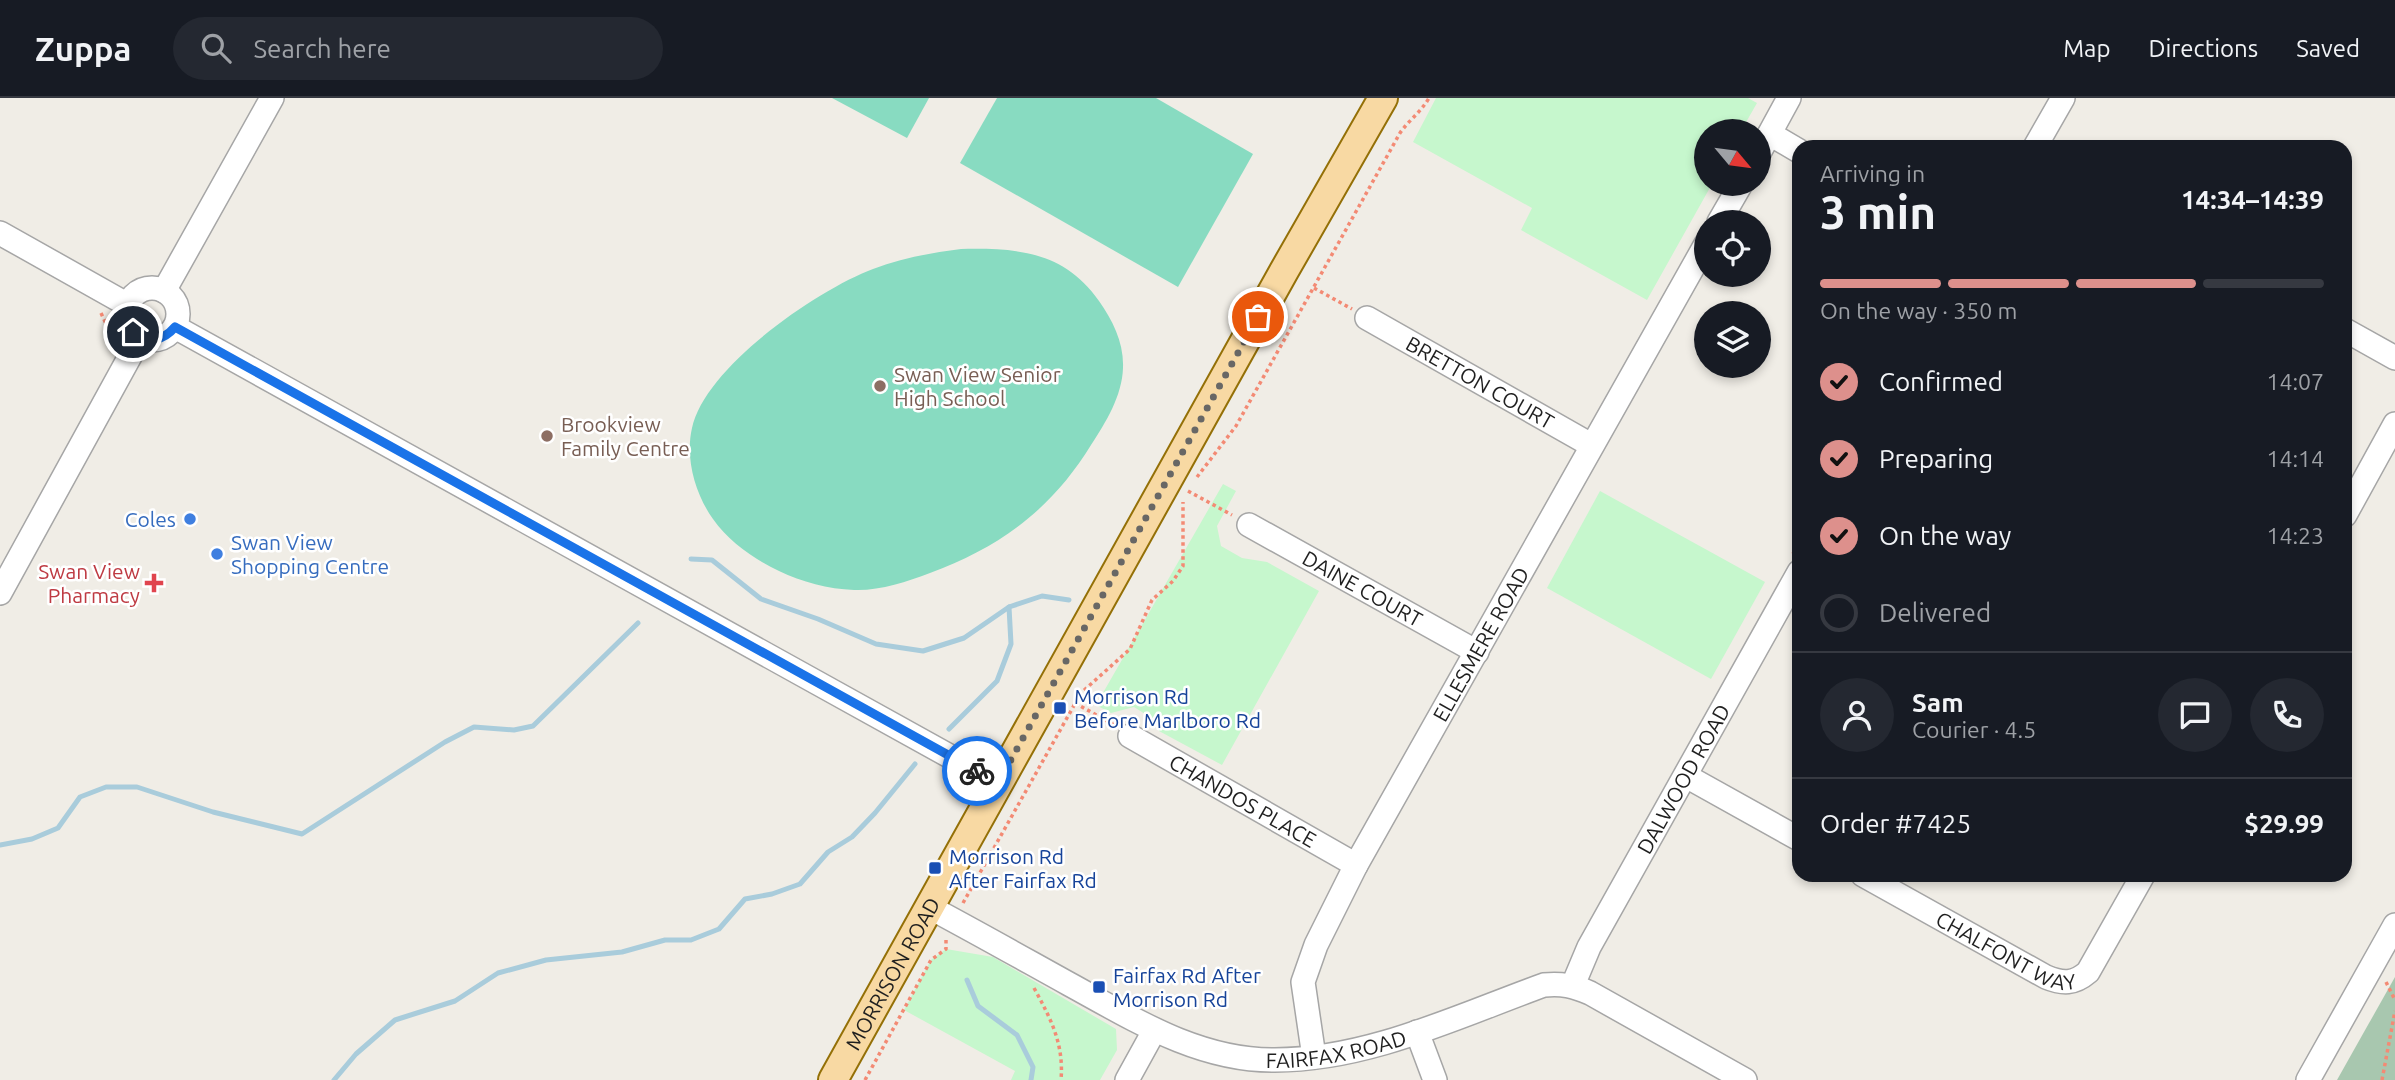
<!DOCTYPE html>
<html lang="en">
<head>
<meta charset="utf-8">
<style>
	body { margin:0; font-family:Ubuntu,sans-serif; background:#242831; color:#f1f3f6; height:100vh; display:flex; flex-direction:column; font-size:26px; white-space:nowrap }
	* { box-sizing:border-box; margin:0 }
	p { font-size:23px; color:#9ea1a6 }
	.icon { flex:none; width:38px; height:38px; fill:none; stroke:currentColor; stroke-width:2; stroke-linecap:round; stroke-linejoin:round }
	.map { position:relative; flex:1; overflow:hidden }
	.drawer { position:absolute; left:1792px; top:42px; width:560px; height:742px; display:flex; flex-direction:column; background:#171b24; border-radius:21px; box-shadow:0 4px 10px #0003 }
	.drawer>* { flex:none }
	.needle { width:46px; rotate:119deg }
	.tools { position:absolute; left:1694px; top:21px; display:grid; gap:14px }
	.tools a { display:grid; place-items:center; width:77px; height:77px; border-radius:50%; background:#171b24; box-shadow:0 4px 10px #0003; font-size:35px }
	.pin { position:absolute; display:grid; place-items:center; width:60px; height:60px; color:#fff; margin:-30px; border:4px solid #fff; border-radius:50%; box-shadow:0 2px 7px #0007 }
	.courier { position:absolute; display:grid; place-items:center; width:70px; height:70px; margin:-35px; border:5px solid #1a73e8; border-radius:50%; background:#fff; color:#222; box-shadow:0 2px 9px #0007 }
	.head em { font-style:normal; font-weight:600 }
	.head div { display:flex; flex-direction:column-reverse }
	.head { display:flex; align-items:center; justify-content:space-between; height:119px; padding:0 28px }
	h1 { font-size:46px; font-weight:600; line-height:52px }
	.bar { display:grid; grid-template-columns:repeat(4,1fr); gap:10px 7px; align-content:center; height:84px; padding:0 28px }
	.bar i { height:9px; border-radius:5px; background:#363941 }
	.bar .on { background:#dd908c }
	.bar p { grid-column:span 4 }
	.line { display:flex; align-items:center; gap:18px; padding:0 28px; border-top:2px solid #363941 }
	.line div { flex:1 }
	.round { display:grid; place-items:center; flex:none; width:74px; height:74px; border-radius:37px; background:#242831 }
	ol { padding:0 28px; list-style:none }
	li { display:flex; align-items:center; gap:21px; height:77px }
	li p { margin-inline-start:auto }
	li .icon { padding:7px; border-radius:50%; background:#dd908c; color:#111; stroke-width:4 }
	li:last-child { color:#9ea1a6 }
	li i { width:38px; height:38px; border:4px solid #363941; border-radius:50% }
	header { display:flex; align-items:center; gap:42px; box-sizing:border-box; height:98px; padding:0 35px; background:#171b24; border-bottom:2px solid #363941 }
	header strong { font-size:33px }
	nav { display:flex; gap:38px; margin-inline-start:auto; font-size:24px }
	.search { width:490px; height:63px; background:#242831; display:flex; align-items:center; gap:18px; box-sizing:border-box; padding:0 24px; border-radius:38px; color:#9ea1a6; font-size:26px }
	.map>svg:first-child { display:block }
</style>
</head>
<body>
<header>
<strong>Zuppa</strong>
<div class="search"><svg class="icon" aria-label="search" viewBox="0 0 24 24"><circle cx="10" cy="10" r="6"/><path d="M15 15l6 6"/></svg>Search here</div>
<nav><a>Map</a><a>Directions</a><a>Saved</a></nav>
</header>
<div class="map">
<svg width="2395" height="982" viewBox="0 0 2395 982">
	<rect width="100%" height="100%" fill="#f0ede6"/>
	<polygon fill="#a8c7af" points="2395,879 2395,982 2337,982"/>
	<g fill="#c6f7cd">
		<polygon points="1436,0 1748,0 1757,5 1741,33 1706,33 1706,86 1712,86 1647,202 1521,132 1532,110 1413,44"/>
		<polygon points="1223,386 1236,393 1217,428 1221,448 1242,460 1267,464 1319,493 1222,667 1159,633 1153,621 1134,609 1111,615 1096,607"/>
		<polygon points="1600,393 1765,484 1711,581 1547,490"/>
		<polygon points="946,851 993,859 1116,931 1117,952 1100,982 1011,982 1015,973 904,912 931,862"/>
	</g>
	<g fill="#88dbc1">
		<polygon points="832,0 929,0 907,40"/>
		<polygon points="997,0 1156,0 1253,56 1178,189 960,65"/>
		<path d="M961 151C1017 150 1064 153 1099 203 1113 223 1124 245 1123 270 1122 298 1106 324 1091 347 1051 412 1000 449 930 475 906 484 879 493 854 492 828 491 802 484 779 473 754 461 729 444 713 421 695 396 685 360 692 330 705 269 817 192 873 171 901 160 931 155 961 151Z"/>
	</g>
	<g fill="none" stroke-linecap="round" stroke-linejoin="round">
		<g stroke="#a9ccdb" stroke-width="5">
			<polyline points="691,461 712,462 761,501 818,521 876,546 923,553 964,540 1009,509"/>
			<polyline points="949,631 997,583 1011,546 1009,509 1042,498 1069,502"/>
			<polyline points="0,747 32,741 58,730 80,699 106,689 137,689 213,714 302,736 445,644 474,629 514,632 533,628 638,525"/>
			<polyline points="967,882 978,908 1017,937 1033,969 1031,982"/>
			<polyline points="334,982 356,956 395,922 455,903 498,875 546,862 622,854 665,842 691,842 719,831 745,801 772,796 800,786 828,754 852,739 875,715 915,666"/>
		</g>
		<g stroke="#a6a6a6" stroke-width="26">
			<g id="minor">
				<polyline points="1770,36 1799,53"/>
				<polyline points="2035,49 2063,0"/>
				<polyline points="1759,55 1789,0"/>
				<polyline points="1719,124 1741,86"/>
				<polyline points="0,135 128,207"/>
				<circle cx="152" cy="216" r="26"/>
				<polyline points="164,193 272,0"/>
				<path id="s1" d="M1367 220 1591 347"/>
				<polyline points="175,229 998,685"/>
				<polyline points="2345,232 2395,260"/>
				<polyline points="2345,417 2395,326"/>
				<path id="s2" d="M1249 427 1477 554"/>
				<polyline points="0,495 140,240"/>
				<path id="s3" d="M1130 638 1356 767"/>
				<polyline points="1686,678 1799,741"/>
				<path id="s4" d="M1863 777 2046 879C2063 886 2074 886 2088 874L2143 777"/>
				<path id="s5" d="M929 809C976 834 1022 860 1069 886 1133 921 1199 963 1275 962 1368 962 1458 918 1544 887 1562 885 1574 888 1590 895L1745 982"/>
				<path id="s6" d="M1573 887 1589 849 1799 474"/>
				<polyline points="1417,934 1435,982"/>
				<path id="s7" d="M1314 959 1303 884 1316 847 1356 767 1706 146"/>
				<polyline points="1127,982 1154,933"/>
				<polyline points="2308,982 2395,827"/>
			</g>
		</g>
		<g stroke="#947007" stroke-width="32">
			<g id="major">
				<path id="s8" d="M833 982 1284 173 1383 0"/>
			</g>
		</g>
		<g stroke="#f38a74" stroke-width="3.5" stroke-dasharray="3.5 3.5" stroke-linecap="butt">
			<polyline points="1314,190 1352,211"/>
			<polyline points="101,215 114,243 113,246"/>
			<path d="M1197 379 1236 328 1400 35C1409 22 1421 14 1429 0"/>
			<polyline points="1188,393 1232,417"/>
			<polyline points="1793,456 1799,446"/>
			<polyline points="1075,605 1114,627"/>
			<polyline points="963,805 1081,595 1130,551 1152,502 1173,483 1183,468 1183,404"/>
			<polyline points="2386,884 2395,902"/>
			<path d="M1034 890C1051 921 1064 946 1061 982"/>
			<polyline points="865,982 931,862 946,851 946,841"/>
			<polyline points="2382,982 2395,913"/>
		</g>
		<use href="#minor" stroke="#fff" stroke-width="23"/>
		<use href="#major" stroke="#f8d9a3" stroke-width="28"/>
	</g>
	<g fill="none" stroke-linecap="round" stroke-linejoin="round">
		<polyline stroke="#686765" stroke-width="7" stroke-dasharray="0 12.6" points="977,673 998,685 1258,219"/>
		<path stroke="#1a73e8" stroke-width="9" d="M133 234C148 246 163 243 175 229L977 673"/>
	</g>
	<g fill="#8d6e63" stroke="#fff" stroke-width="2.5">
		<circle cx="880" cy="288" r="7"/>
		<circle cx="547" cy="338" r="7"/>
	</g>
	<g fill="#3f7fe0" stroke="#fff" stroke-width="2.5">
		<circle cx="190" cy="421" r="7"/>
		<circle cx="217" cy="456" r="7"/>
	</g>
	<path fill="#e0444e" stroke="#fff" stroke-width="2.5" d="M150.5 474.5h7v7h7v7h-7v7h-7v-7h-7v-7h7z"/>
	<g fill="#1a4fb4" stroke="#fff" stroke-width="2.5">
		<rect x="1053" y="603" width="14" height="14" rx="3.5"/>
		<rect x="928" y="763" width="14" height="14" rx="3.5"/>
		<rect x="1092" y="882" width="14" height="14" rx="3.5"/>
	</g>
	<g text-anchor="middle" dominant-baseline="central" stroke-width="5" stroke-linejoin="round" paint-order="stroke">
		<g font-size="21" fill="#785e54" stroke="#fff" text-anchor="start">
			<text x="894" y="276">Swan View Senior<tspan x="894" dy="24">High School</tspan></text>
			<text x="561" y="326">Brookview<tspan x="561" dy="24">Family Centre</tspan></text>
		</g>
		<g font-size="21" fill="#1f1f1f" stroke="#fff">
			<text stroke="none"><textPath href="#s1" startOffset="130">BRETTON COURT</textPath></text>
			<text stroke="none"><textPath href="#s2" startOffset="130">DAINE COURT</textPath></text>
			<text stroke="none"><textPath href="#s7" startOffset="458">ELLESMERE ROAD</textPath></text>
			<text stroke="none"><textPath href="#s6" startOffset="234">DALWOOD ROAD</textPath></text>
			<text stroke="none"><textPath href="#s3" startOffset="130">CHANDOS PLACE</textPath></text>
			<text stroke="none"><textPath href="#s4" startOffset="163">CHALFONT WAY</textPath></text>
			<text stroke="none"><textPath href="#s8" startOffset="122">MORRISON ROAD</textPath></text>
			<text stroke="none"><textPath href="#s5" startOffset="444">FAIRFAX ROAD</textPath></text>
		</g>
		<g font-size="21" fill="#366cbe" stroke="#fff" text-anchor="end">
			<text x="176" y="421">Coles</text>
			<text x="231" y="444" text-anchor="start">Swan View<tspan x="231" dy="24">Shopping Centre</tspan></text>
		</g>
		<g font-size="21" fill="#be3a42" stroke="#fff" text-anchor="end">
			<text x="140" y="473">Swan View<tspan x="140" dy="24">Pharmacy</tspan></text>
		</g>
		<g font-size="21" fill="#164399" stroke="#fff" text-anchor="start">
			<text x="1074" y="598">Morrison Rd<tspan x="1074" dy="24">Before Marlboro Rd</tspan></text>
			<text x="949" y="758">Morrison Rd<tspan x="949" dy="24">After Fairfax Rd</tspan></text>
			<text x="1113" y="877">Fairfax Rd After<tspan x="1113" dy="24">Morrison Rd</tspan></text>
		</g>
	</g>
</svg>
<div class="tools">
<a><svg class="needle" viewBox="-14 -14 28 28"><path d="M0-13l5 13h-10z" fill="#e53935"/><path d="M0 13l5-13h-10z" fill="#9ea1a6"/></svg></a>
<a><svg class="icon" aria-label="locate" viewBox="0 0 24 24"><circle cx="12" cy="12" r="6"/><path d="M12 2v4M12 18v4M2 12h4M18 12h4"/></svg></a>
<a><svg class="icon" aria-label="layers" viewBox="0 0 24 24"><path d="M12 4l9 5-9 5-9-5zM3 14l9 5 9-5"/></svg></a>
</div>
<div class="pin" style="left:1258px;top:219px;background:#ea580c"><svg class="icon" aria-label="bag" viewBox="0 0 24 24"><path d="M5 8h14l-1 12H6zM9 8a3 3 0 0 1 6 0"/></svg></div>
<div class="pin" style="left:133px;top:234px;background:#1f2937"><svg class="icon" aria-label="home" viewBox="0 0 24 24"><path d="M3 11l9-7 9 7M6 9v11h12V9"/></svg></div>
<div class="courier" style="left:977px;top:673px"><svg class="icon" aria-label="bike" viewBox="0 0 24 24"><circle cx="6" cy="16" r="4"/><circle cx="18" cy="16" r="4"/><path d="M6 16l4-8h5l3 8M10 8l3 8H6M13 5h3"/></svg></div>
<section class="drawer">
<div class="head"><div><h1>3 min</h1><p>Arriving in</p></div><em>14:34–14:39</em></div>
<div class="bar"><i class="on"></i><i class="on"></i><i class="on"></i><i></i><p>On the way · 350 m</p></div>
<ol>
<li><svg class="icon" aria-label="check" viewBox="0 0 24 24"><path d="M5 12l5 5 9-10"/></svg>Confirmed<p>14:07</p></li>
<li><svg class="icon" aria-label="check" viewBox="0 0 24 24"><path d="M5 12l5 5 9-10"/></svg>Preparing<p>14:14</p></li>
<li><svg class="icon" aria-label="check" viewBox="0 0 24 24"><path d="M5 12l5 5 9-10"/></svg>On the way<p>14:23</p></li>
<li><i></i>Delivered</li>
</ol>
<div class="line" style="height:126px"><a class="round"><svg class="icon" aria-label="person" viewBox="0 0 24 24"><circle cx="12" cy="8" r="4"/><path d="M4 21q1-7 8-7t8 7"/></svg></a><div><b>Sam</b><p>Courier · 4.5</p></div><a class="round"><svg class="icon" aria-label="chat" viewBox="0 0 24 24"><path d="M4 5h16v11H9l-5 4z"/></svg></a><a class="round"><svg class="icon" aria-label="phone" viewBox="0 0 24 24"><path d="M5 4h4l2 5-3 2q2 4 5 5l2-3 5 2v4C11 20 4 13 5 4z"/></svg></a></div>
<div class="line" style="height:91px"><div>Order #7425</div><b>$29.99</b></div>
</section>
</div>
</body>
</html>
